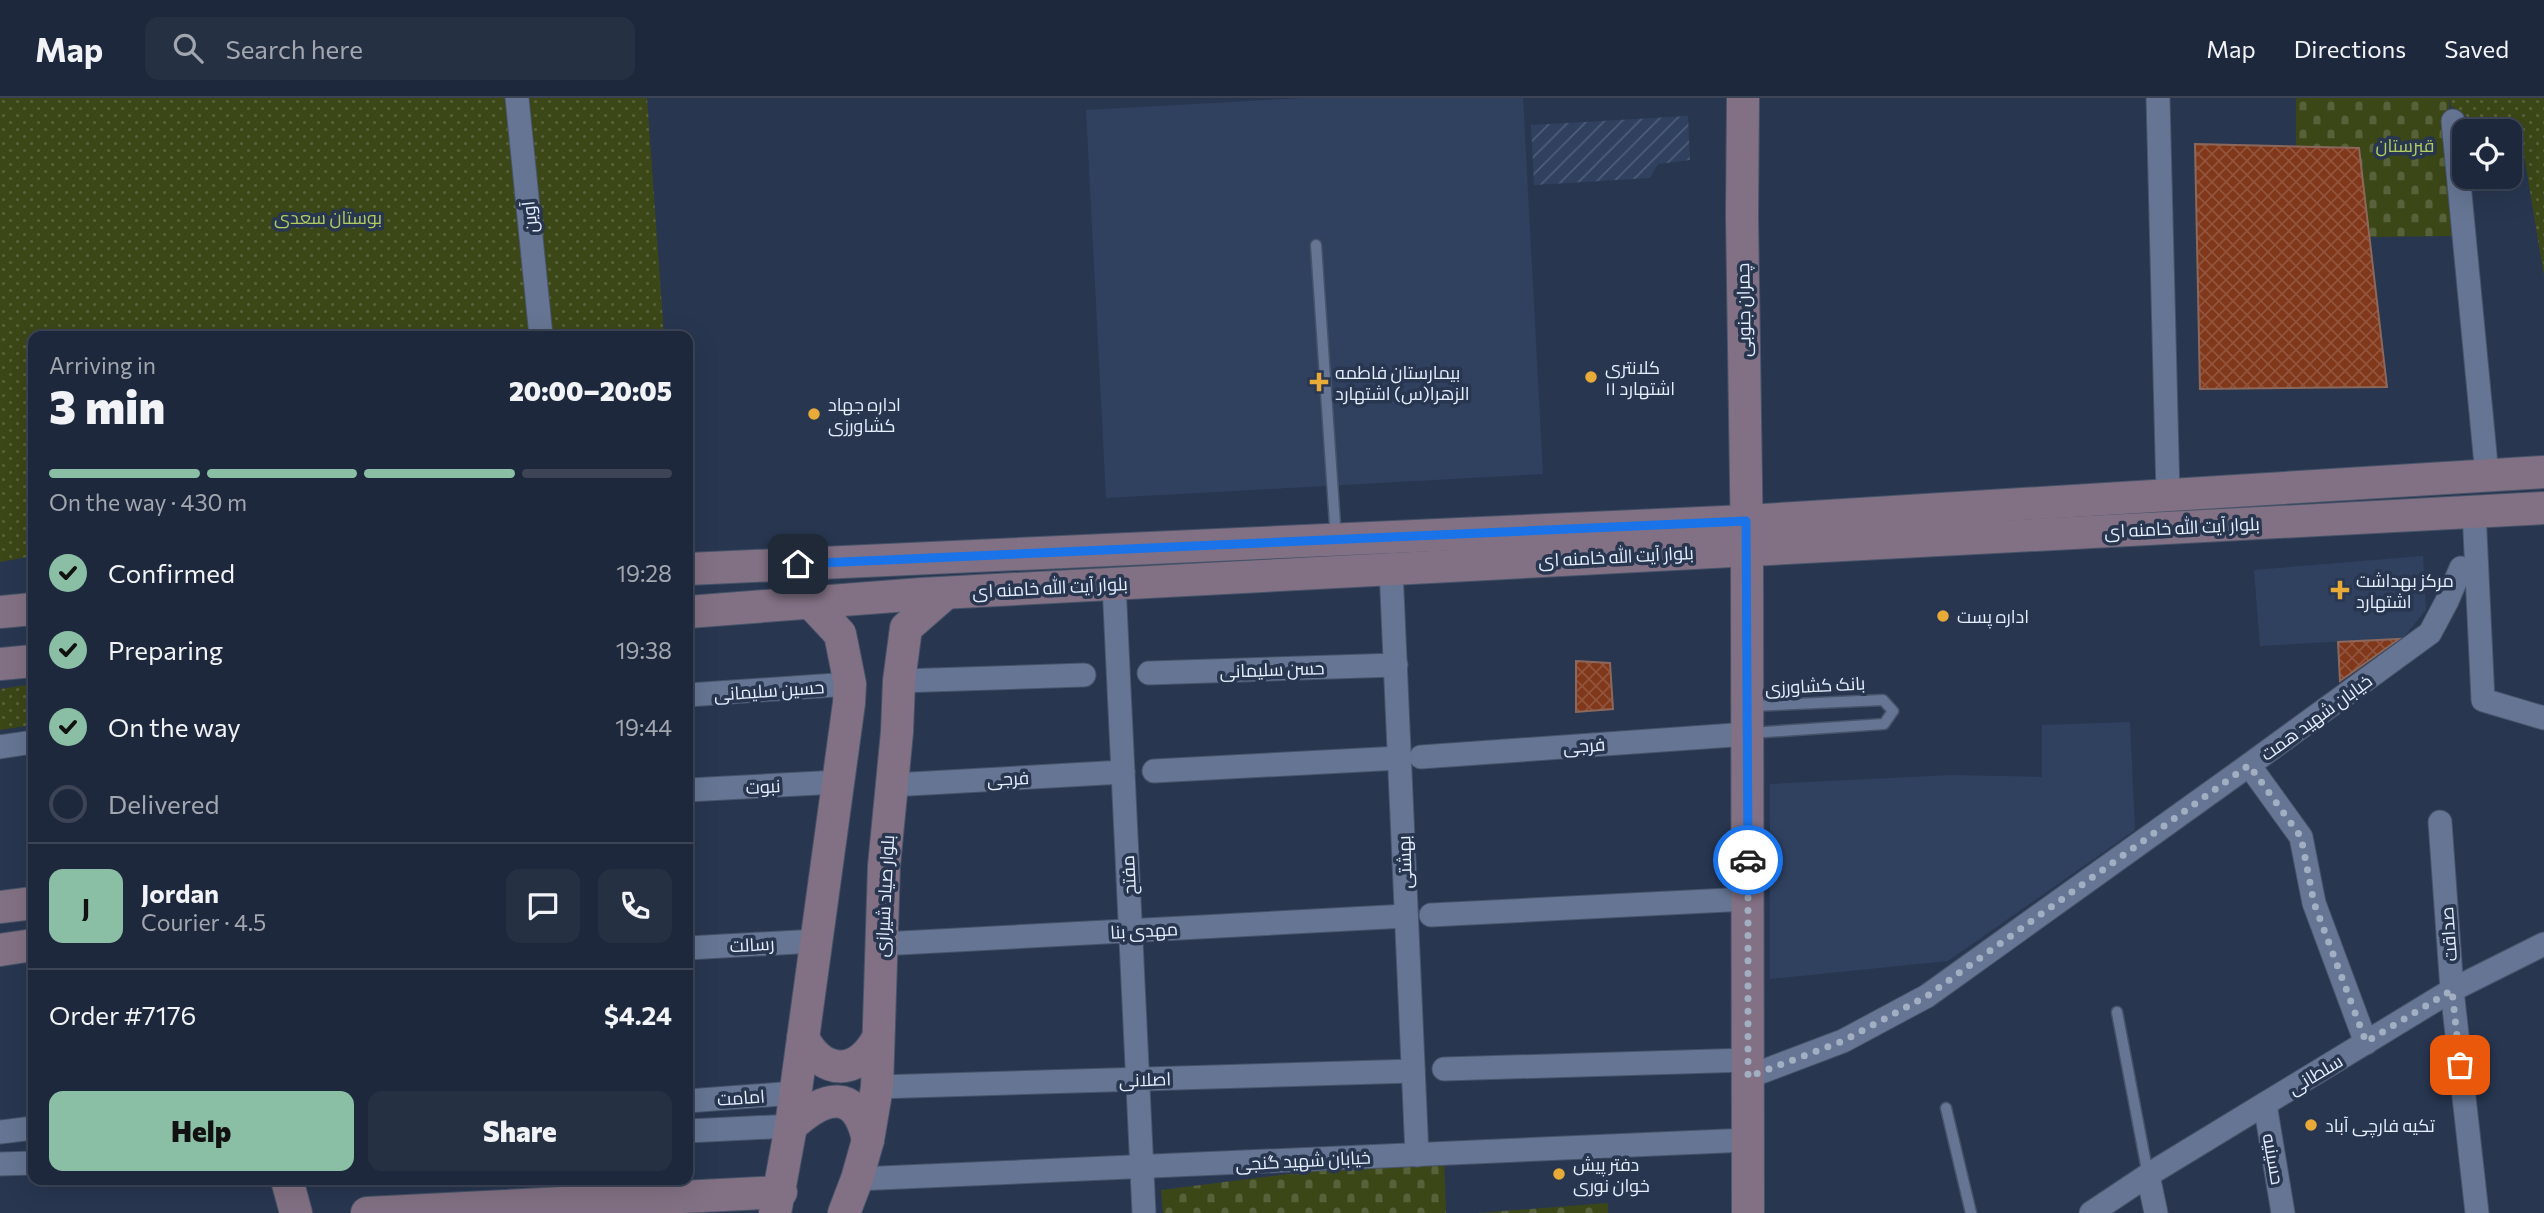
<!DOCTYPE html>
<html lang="en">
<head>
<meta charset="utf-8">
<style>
	body { margin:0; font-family:Commissioner,Cairo,sans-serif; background:#263043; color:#f1f3f6; height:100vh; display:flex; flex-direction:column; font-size:26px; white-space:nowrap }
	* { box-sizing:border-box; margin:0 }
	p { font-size:23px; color:#a1a6af }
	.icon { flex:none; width:38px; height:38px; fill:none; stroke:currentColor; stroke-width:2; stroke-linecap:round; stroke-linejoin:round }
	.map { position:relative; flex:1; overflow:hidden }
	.sheet { position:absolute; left:28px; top:233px; width:665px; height:854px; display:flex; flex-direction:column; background:#1e283c; border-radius:14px; box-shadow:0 7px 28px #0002,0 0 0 2px #3c4456 }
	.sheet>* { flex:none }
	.fabs { position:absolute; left:2452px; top:21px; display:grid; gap:14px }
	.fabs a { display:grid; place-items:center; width:70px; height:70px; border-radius:14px; background:#1e283c; box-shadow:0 7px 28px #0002,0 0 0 2px #3c4456; font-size:35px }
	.pin { position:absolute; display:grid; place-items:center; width:60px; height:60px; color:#fff; margin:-30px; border-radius:14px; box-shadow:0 4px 10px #0006 }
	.courier { position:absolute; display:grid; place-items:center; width:70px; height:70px; margin:-35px; border:5px solid #1a73e8; border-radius:50%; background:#fff; color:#222; box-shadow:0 2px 9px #0007 }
	.headline em { font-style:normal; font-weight:800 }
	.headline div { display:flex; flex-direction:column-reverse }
	.headline { display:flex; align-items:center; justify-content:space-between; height:119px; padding:0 21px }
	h1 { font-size:46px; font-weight:800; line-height:52px }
	.bar { display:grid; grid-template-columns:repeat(4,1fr); gap:10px 7px; align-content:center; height:84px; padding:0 21px }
	.bar i { height:9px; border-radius:5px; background:#3c4456 }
	.bar .current { background:#8abfa5 }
	.bar p { grid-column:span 4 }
	.line { display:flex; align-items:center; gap:18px; padding:0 21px; border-top:2px solid #3c4456 }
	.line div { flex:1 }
	.round { display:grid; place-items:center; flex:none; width:74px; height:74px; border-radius:14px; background:#263043 }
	ol { padding:0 21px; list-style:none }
	li { display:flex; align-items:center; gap:21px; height:77px }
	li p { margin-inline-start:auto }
	li .icon { padding:7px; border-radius:50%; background:#8abfa5; color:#111; stroke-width:4 }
	li:last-child { color:#a1a6af }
	li i { width:38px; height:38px; border:4px solid #3c4456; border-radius:50% }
	.primary-button { display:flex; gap:14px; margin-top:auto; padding:14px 21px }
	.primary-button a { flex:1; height:80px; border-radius:14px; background:#8abfa5; color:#111; font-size:28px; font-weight:800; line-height:80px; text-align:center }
	.primary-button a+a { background:#263043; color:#f1f3f6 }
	header { display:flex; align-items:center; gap:42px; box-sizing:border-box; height:98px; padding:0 35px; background:#1e283c; border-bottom:2px solid #3c4456 }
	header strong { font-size:33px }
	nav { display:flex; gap:38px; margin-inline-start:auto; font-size:24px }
	.search { width:490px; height:63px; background:#263043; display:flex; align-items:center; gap:18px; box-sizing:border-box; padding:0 24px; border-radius:14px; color:#a1a6af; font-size:26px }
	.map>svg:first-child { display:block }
</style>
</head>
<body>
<header>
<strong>Map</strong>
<div class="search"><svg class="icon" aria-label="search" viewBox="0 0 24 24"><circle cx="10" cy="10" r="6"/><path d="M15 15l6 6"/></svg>Search here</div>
<nav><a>Map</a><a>Directions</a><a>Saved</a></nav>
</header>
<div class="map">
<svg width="2544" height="1115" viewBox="0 0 2544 1115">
	<defs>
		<pattern id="industrial-furrows" width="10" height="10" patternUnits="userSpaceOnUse" patternTransform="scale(1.75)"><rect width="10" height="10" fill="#304160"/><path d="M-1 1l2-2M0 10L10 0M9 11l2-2" fill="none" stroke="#4e5d78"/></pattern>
		<pattern id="grass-dots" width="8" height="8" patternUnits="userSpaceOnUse" patternTransform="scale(1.75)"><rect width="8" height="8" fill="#3b4717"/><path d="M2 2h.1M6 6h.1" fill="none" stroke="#57623a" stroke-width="1.8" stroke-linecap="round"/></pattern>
		<pattern id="cemetery-stones" width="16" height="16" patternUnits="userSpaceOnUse" patternTransform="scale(1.75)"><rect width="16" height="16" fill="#3b4717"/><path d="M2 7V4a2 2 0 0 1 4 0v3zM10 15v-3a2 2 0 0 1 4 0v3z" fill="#57623a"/></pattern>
		<pattern id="building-cross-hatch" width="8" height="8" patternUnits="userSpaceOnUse" patternTransform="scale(1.75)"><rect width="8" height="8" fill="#80371a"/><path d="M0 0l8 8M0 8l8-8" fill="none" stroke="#92543c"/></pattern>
	</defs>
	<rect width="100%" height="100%" fill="#283650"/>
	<g fill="#304160">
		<polygon points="1304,0 1523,0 1543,376 1106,400 1086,12"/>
		<polygon points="2423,458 2426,512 2403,540 2260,548 2254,472"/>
		<polygon points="2130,624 2135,732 1948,863 1770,881 1770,686 1951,677 2042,679 2042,627"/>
	</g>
	<polygon fill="url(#industrial-furrows)" points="1688,18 1690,62 1658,66 1650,80 1534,87 1531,27"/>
	<g fill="url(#grass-dots)">
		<polygon points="0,0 647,0 664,238 33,238 33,458 0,464"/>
		<polygon points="2449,0 2544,0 2544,178 2524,57 2510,47 2510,33 2488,33 2451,8"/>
		<polygon points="33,586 33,627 0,632 0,591"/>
	</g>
	<g fill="url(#cemetery-stones)">
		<polygon points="2296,0 2449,0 2456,138 2370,139 2359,50 2296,48"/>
		<polygon points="1444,1056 1446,1115 1163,1115 1161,1092"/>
		<polygon points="1608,1105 1608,1115 1477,1115"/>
	</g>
	<g fill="url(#building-cross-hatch)" stroke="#8b685b" stroke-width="2">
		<polygon points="2195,46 2359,50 2387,289 2200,291"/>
		<polygon points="2399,541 2340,583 2338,544"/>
		<polygon points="1576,563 1610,565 1613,611 1576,614"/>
	</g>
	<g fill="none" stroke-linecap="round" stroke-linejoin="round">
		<g stroke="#475369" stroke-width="13">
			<g id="lane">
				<polyline points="1316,147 1336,441"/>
				<polyline points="1750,608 1883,602 1893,613 1884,626 1750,635"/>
				<polyline points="2117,914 2148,1077"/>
				<polyline points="1946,1010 1971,1115"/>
			</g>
		</g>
		<g stroke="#475369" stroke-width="25">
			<g id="street">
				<polyline points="517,0 541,238"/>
				<polyline points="2158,0 2168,397"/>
				<polyline points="2453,23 2487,377"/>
				<polyline points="2474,413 2483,602 2544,620"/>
				<polyline points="1391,471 1417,1057"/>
				<polyline points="1114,486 1144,1115"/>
				<polyline points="1149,575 1396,567"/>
				<polyline points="899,583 1084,577"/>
				<polyline points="688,597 850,586"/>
				<polyline points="0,649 33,644"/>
				<polyline points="1421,659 1748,636"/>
				<polyline points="2249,667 2301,739 2314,805 2366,945"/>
				<polyline points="1154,673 1400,660"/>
				<polyline points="892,687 1123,674"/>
				<polyline points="688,692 838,684"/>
				<polyline points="2440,724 2452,892 2477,1115"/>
				<polyline points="1431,817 1748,801"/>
				<polyline points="881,846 1406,818"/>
				<polyline points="688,850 816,843"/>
				<polyline points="1444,971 1748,962"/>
				<polyline points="1748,979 1843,943 1927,898 2249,667 2430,535 2447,503 2461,470"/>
				<polyline points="877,989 1413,973"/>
				<polyline points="688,1003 795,995"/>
				<polyline points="2265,1006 2283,1115"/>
				<polyline points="688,1033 791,1028"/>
				<polyline points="0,1034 33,1030"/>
				<polyline points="0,1066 33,1065"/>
				<polyline points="2148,1077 2156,1115"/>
				<polyline points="857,1081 1748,1042"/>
				<polyline points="2091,1115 2148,1077 2452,892 2544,846"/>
			</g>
		</g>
		<g stroke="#475369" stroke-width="34">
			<g id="secondary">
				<polyline points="1743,0 1742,118 1747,451 1748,1115"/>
				<polyline points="688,471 1746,423 2544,374"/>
				<polyline points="0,514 33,511"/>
				<polyline points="688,514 921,496 2544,410"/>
				<polyline points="0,566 33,563"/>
				<polyline points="0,809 33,805"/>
				<polyline points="0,852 33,847"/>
				<path d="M803 940C823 977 856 978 877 942"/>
				<path d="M791 1028C824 998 856 988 868 1042"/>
				<polyline points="287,1082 296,1115"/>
				<polyline points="367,1115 781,1094"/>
				<polyline points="775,1115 791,1028 849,605 850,586 840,536 811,505"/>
				<polyline points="844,1115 857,1081 868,1042 877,989 884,768 897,634 899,583 906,530 946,495"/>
			</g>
		</g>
		<use href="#lane" stroke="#657593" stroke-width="10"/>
		<use href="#street" stroke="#657593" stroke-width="23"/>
		<use href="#secondary" stroke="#827184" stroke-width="32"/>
	</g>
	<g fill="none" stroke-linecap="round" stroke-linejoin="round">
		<polyline stroke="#a2aec1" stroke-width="7" stroke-dasharray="0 12.6" points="1748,762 1748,979 1843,943 1927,898 2249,667 2301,739 2314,805 2366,944 2452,892 2460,967"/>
		<polyline stroke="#1a73e8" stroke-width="9" points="798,466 1746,423 1748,762"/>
	</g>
	<g fill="#e9ab38" stroke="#283650" stroke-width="2.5">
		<circle cx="1591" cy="279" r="7"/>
		<path d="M1315.5 273.5h7v7h7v7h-7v7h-7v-7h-7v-7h7z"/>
		<circle cx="814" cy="316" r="7"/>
		<path d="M2336.5 481.5h7v7h7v7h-7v7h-7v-7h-7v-7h7z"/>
		<circle cx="1943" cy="518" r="7"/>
		<circle cx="2311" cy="1027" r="7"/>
		<circle cx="1559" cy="1076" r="7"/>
	</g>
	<g text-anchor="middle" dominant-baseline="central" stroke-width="7" stroke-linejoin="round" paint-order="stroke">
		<g font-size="18" fill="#b1cd5f" stroke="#283650">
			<text x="2405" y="47">قبرستان</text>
			<text x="328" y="119">بوستان سعدی</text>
		</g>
		<g font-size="18" fill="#e4eefe" stroke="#283650">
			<text transform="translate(529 119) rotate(-96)">آوین</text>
			<text transform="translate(1743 212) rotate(-91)">چمران جنوبی</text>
			<text transform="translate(2182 429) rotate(-3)">بلوار آیت الله خامنه ای</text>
			<text transform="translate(1616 458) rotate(-3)">بلوار آیت الله خامنه ای</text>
			<text transform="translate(1050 489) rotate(-3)">بلوار آیت الله خامنه ای</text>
			<text transform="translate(1272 571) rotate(-2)">حسن سلیمانی</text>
			<text transform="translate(1815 587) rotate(-3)">بانک کشاورزی</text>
			<text transform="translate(769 592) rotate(-4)">حسین سلیمانی</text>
			<text transform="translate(2316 619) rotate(-36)">خیابان شهید همت</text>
			<text transform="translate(1584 647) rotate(-4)">فرجی</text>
			<text transform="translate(1008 680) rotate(-3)">فرجی</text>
			<text transform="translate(763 688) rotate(-3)">نبوت</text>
			<text transform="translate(1404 764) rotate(-92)">بهشتی</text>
			<text transform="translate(1128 777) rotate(-93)">مفتح</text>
			<text transform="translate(884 798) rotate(-87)">بلوار صیاد شیرازی</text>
			<text transform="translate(1144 832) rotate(-3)">مهدی بنا</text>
			<text transform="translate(2448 836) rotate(-94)">صداقت</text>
			<text transform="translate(752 846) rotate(-3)">رسالت</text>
			<text transform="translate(2315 976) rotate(-31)">سلطانی</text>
			<text transform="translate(1145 981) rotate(-2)">اصلانی</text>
			<text transform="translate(741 999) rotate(-4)">امامت</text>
			<text transform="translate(2274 1061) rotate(80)">حسینیه</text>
			<text transform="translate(1303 1062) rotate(-3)">خیابان شهید گنجی</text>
		</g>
		<g font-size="18" fill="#e4eefe" stroke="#283650" text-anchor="start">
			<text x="1605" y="269">کلانتری<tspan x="1605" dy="21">۱۱ اشتهارد</tspan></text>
			<text x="1335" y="274">بیمارستان فاطمه<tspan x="1335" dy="21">الزهرا(س) اشتهارد</tspan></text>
			<text x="828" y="306">اداره جهاد<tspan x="828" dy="21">کشاورزی</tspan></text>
			<text x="2356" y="482">مرکز بهداشت<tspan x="2356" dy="21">اشتهارد</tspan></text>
			<text x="1957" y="518">اداره پست</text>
			<text x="2325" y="1027">تکیه فارچی آباد</text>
			<text x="1573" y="1066">دفتر پیش<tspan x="1573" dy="21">خوان نوری</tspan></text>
		</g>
	</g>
</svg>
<div class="fabs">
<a><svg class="icon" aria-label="locate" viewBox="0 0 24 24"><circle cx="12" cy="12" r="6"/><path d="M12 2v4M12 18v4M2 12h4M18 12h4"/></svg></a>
</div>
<div class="pin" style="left:2460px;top:967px;background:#ea580c"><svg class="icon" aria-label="bag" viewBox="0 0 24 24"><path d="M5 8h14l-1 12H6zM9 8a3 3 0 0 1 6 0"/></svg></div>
<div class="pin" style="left:798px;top:466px;background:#1f2937"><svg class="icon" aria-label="home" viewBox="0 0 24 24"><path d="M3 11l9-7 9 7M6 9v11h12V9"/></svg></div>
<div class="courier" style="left:1748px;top:762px"><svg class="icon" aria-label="car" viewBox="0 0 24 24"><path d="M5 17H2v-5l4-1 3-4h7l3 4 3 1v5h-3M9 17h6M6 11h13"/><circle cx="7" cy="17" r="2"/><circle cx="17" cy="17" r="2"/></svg></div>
<section class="sheet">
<div class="headline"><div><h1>3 min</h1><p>Arriving in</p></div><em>20:00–20:05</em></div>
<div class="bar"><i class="current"></i><i class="current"></i><i class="current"></i><i></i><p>On the way · 430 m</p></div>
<ol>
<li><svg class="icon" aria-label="check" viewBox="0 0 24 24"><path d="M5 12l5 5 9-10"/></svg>Confirmed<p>19:28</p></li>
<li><svg class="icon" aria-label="check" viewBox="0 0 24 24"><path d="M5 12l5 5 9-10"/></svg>Preparing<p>19:38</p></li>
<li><svg class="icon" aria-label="check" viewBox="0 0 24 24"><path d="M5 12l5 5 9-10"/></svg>On the way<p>19:44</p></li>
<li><i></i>Delivered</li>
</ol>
<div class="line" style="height:126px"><b class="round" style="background:#8abfa5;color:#111">J</b><div><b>Jordan</b><p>Courier · 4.5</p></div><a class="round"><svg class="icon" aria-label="chat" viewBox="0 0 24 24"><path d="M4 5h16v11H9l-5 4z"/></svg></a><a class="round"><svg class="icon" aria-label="phone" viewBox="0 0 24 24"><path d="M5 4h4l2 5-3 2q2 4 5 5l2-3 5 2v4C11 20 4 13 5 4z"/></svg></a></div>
<div class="line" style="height:91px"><div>Order #7176</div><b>$4.24</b></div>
<div class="primary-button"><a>Help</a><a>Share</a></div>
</section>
</div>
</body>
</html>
